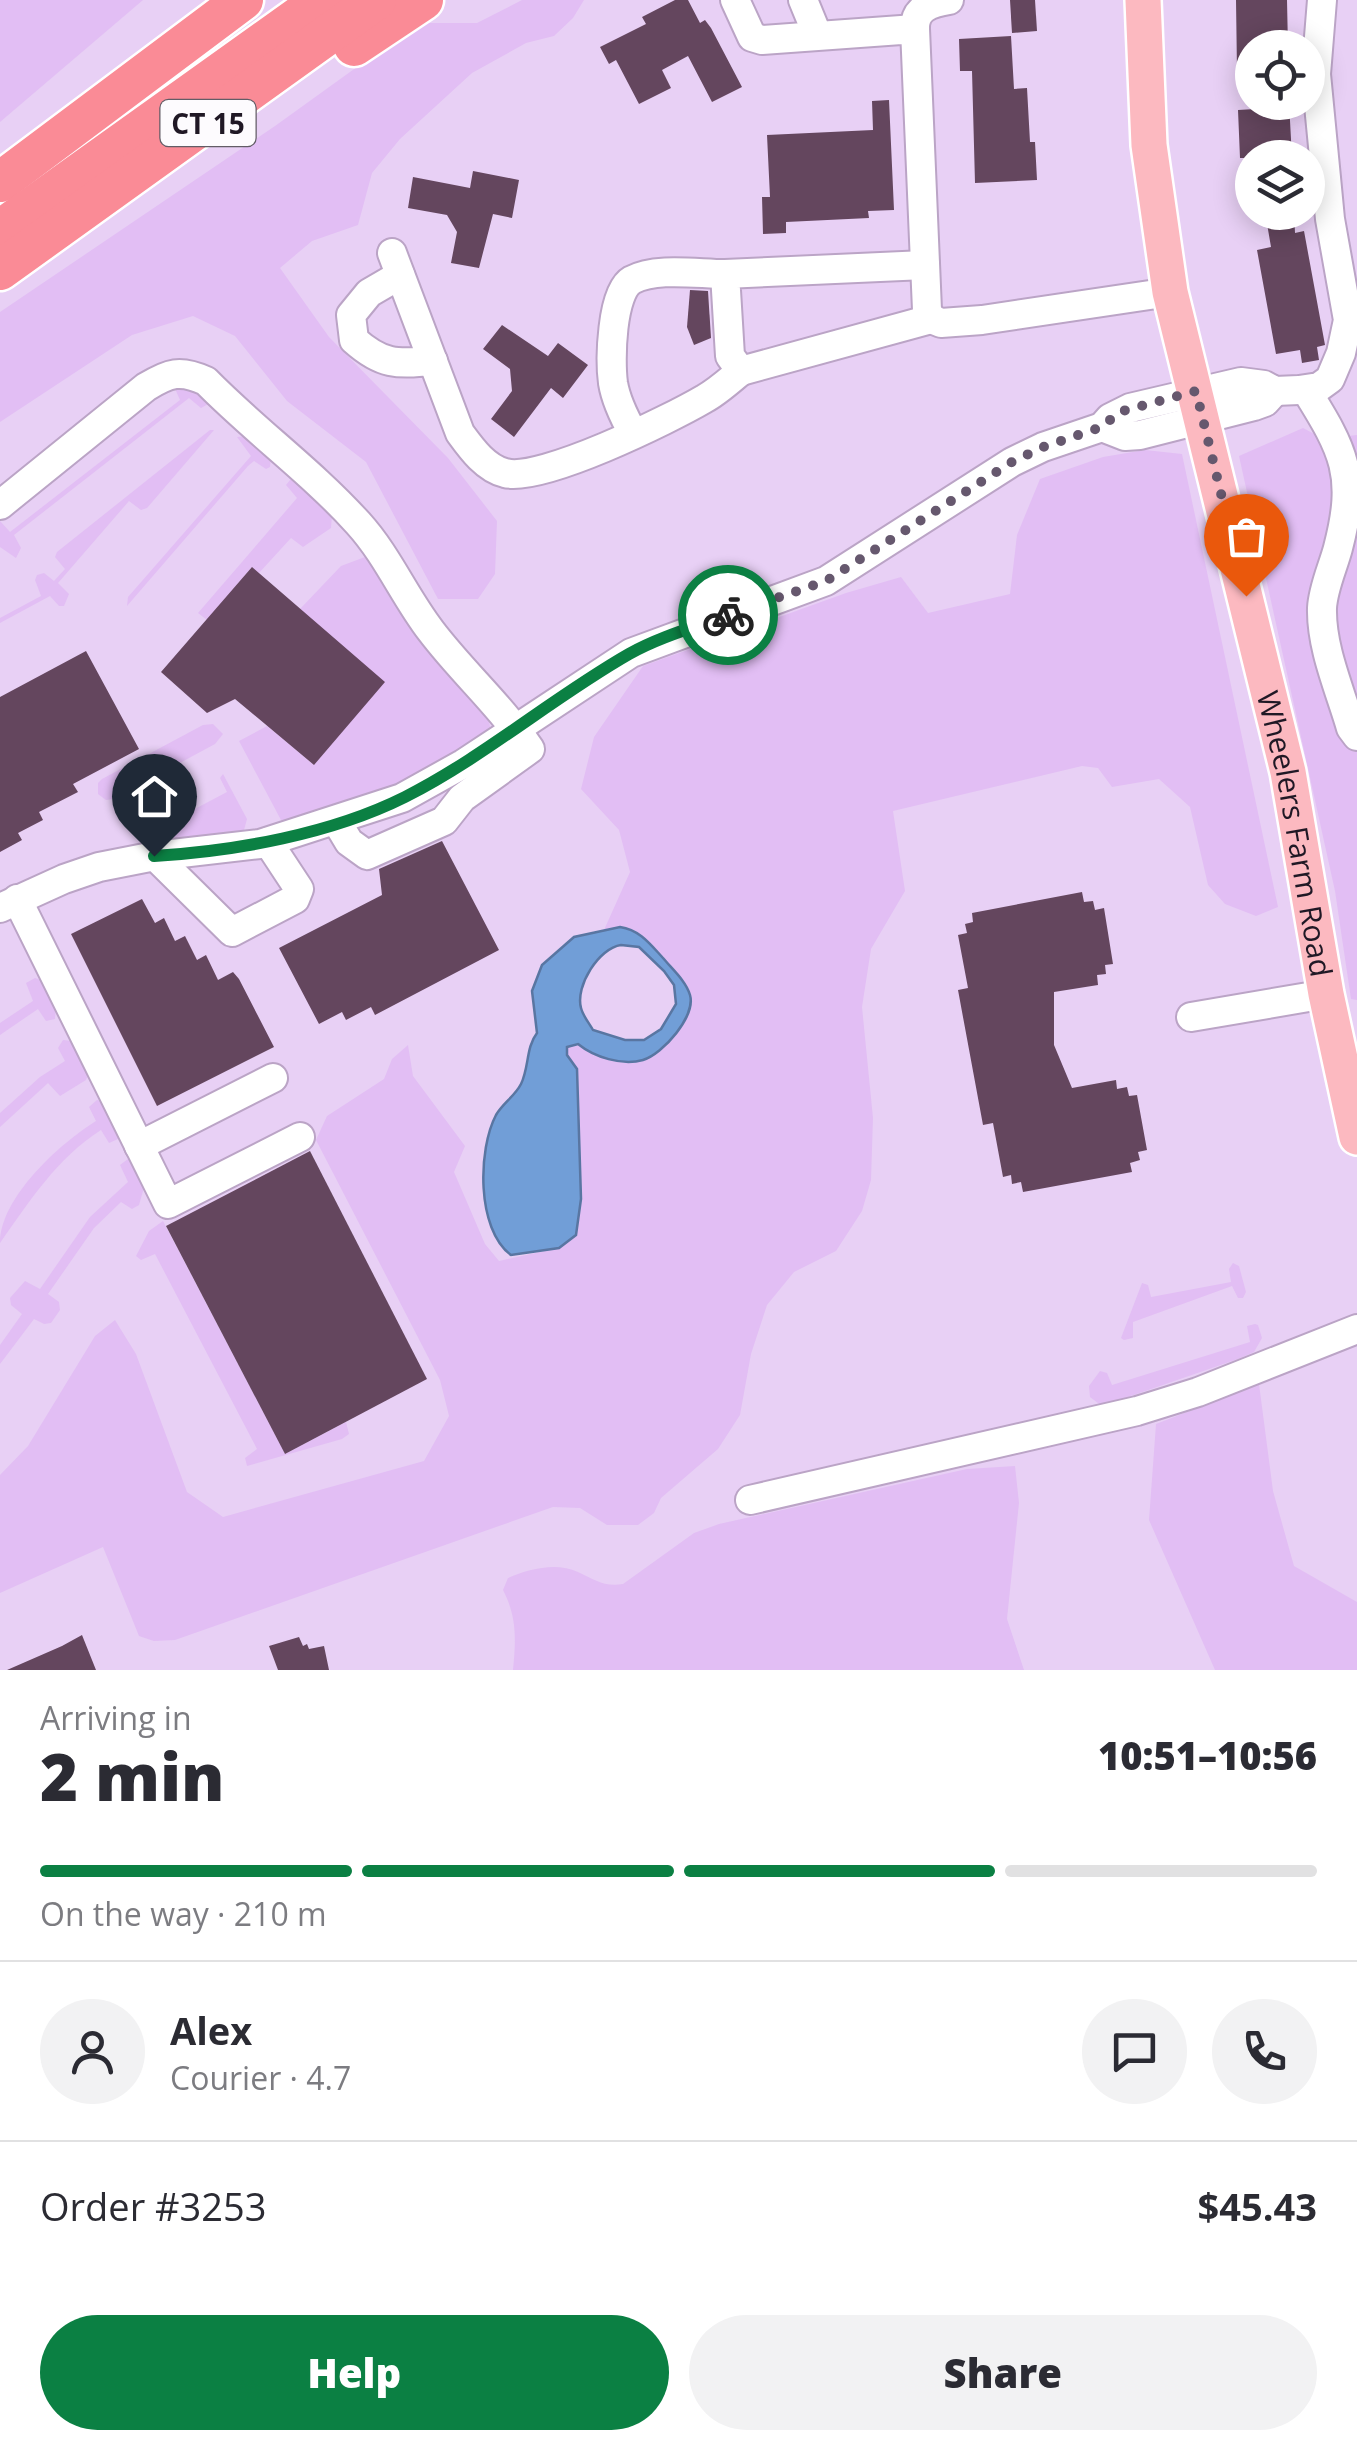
<!DOCTYPE html>
<html lang="en">
<head>
<meta charset="utf-8">
<style>
	body { margin:0; font-family:"Open Sans",sans-serif; background:#f2f2f3; color:#2b2b33; height:100vh; display:flex; flex-direction:column; font-size:38px; white-space:nowrap }
	* { box-sizing:border-box; margin:0 }
	p { font-size:32px; color:#7c7c81 }
	.icon { flex:none; width:55px; height:55px; fill:none; stroke:currentColor; stroke-width:2; stroke-linecap:round; stroke-linejoin:round }
	.map { position:relative; height:1670px; overflow:hidden }
	.details { display:flex; flex-direction:column; background:#fff; flex:1 }
	.details>* { flex:none }
	.buttons { position:absolute; left:1235px; top:30px; display:grid; gap:20px }
	.buttons a { display:grid; place-items:center; width:90px; height:90px; border-radius:50%; background:#fff; box-shadow:0 5px 25px #0003; font-size:50px }
	.pin { position:absolute; display:grid; place-items:center; width:85px; height:85px; color:#fff; margin:-102px -42px; border-radius:50% 50% 50% 0; rotate:-45deg; box-shadow:0 0 10px #0007 }
	.pin .icon { rotate:45deg }
	.courier { position:absolute; display:grid; place-items:center; width:100px; height:100px; margin:-50px; border:8px solid #0b8043; border-radius:50%; background:#fff; color:#222; box-shadow:0 2px 12px #0007 }
	.headline em { font-style:normal; font-weight:800 }
	.headline div { display:flex; flex-direction:column-reverse }
	.headline { display:flex; align-items:center; justify-content:space-between; height:170px; padding:0 40px }
	h1 { font-size:65px; font-weight:800; line-height:75px }
	.bar { display:grid; grid-template-columns:repeat(4,1fr); gap:15px 10px; align-content:center; height:120px; padding:0 40px }
	.bar i { height:12px; border-radius:8px; background:#e1e1e2 }
	.bar .selected { background:#0b8043 }
	.bar p { grid-column:span 4 }
	.line { display:flex; align-items:center; gap:25px; padding:0 40px; border-top:2px solid #e1e1e2 }
	.line div { flex:1 }
	.round { display:grid; place-items:center; flex:none; width:105px; height:105px; border-radius:52px; background:#f2f2f3 }
	.action { display:flex; gap:20px; margin-top:auto; padding:20px 40px }
	.action a { flex:1; height:115px; border-radius:60px; background:#0b8043; color:#fff; font-size:40px; font-weight:800; line-height:115px; text-align:center }
	.action a+a { background:#f2f2f3; color:#2b2b33 }
	.map>svg:first-child { display:block }
</style>
</head>
<body>
<div class="map">
<svg width="1357" height="1670" viewBox="0 0 1357 1670">
	<rect width="100%" height="100%" fill="#e8d0f5"/>
	<g fill="#e2bef4">
		<polygon points="0,0 143,0 0,122"/>
		<polygon points="522,0 584,0 573,18 554,36 526,43 472,73 400,139 372,173 358,225 312,241 280,268 329,337 448,458 497,521 495,574 478,599 438,599 366,462 287,401 235,336 193,316 132,335 0,422 0,312 275,126 418,23 477,23"/>
		<polygon points="173,384 202,393 210,403 201,408 189,398 14,535 21,548 16,558 0,547 0,521 10,532 180,400"/>
		<polygon points="1303,428 1324,439 1357,435 1357,1000 1351,999 1335,891 1239,456"/>
		<polygon points="210,430 214,430 147,508 141,510 129,501 58,583 69,594 64,606 59,606 50,596 0,623 0,618 41,596 35,580 37,575 44,573 54,581 65,569 55,557 57,552"/>
		<polygon points="247,436 271,457 270,467 266,469 254,461 248,466 127,606 128,597 251,456 237,437"/>
		<path d="M1145 450 1182 454 1278 907 1256 916 1225 904 1208 885 1190 807 1159 779 1112 787 1098 768 1082 766 893 811 905 891 871 949 862 1007 873 1118 871 1180 862 1211 836 1251 794 1272 767 1305 751 1354 740 1415 718 1449 661 1498 654 1513 638 1525H607L580 1508 553 1507 175 1640 154 1641 139 1636 103 1547 0 1593V1475L28 1446 95 1336 115 1320 136 1354 187 1492 223 1517 424 1461 449 1416 440 1380 316 1140 327 1116 384 1079 392 1059 408 1045 413 1076 465 1146 454 1172 485 1244 499 1261 558 1248 576 1235 581 1199 577 1069 567 1055V1047L578 1044C594 1057 625 1069 646 1059 665 1050 680 1019 691 1002L637 932 625 927 604 930 630 872 619 830 581 789 594 737 643 666 846 593 901 577 928 613 1010 594 1017 535 1040 479 1103 457Z"/>
		<polygon points="296,479 332,515 331,528 303,547 291,538 259,573 251,568 207,620 198,613 297,498 286,485 290,480"/>
		<polygon points="365,557 371,560 487,715 491,730 421,775 376,795 288,824 281,820 239,741 267,726 314,765 300,609 341,566"/>
		<polygon points="213,724 223,734 215,744 113,799 106,800 98,794 98,783 102,779 203,725"/>
		<polygon points="223,774 247,819 244,830 165,841 154,837 144,816 155,830 227,792 220,778"/>
		<polygon points="35,978 41,980 56,1008 55,1019 46,1021 38,1009 0,1035 0,1023 33,1001 26,983"/>
		<polygon points="63,1040 72,1041 89,1073 86,1080 60,1096 48,1083 0,1127 0,1113 40,1077 65,1061 58,1048"/>
		<path d="M97 1100 105 1102 120 1134 118 1139 109 1143 101 1130C57 1158 29 1202 0 1243 0 1198 59 1144 96 1121L89 1107Z"/>
		<polygon points="128,1159 133,1159 145,1184 139,1205 132,1209 121,1202 94,1228 48,1294 59,1302 60,1310 51,1323 44,1324 34,1319 0,1364 0,1345 22,1314 11,1305 10,1298 25,1281 40,1289 90,1217 128,1182 120,1165"/>
		<polygon points="163,1221 285,1454 346,1422 349,1434 342,1439 247,1466 245,1458 257,1449 155,1254 141,1260 136,1256 149,1231"/>
		<polygon points="1233,1263 1239,1266 1246,1292 1243,1298 1238,1298 1232,1286 1133,1322 1133,1338 1124,1340 1121,1338 1142,1283 1148,1285 1151,1297 1231,1282 1229,1269"/>
		<polygon points="1255,1324 1258,1325 1262,1338 1254,1352 1238,1359 1102,1406 1090,1397 1089,1386 1100,1371 1107,1373 1112,1385 1250,1342 1247,1326"/>
		<polygon points="1259,1384 1273,1491 1294,1566 1357,1602 1357,1670 1215,1670 1149,1520 1156,1424"/>
		<path d="M1015 1466 1019 1503 1007 1619 1024 1670H513C516 1640 517 1617 503 1590L508 1578C529 1569 556 1562 578 1572 595 1580 604 1587 623 1584L694 1533 719 1524 967 1469Z"/>
	</g>
	<path fill="#719ed7" stroke="#5976a2" stroke-width="2.5" fill-rule="evenodd" d="M620 927C640 930 650 944 663 958 672 969 686 981 690 995 696 1016 663 1054 643 1060 622 1066 594 1057 578 1044L567 1047V1055L577 1069 581 1199 576 1235 559 1248 511 1255C476 1229 478 1149 496 1115 503 1103 515 1096 521 1084 529 1068 526 1047 537 1033L532 991 542 965 574 937ZM621 945 639 947 664 971 674 985 676 1004 661 1029 644 1040H625L593 1030C589 1023 583 1016 581 1008 575 986 599 948 621 945Z"/>
	<g fill="#64465e">
		<polygon points="675,0 688,0 700,23 705,20 711,28 742,87 712,102 688,56 662,70 671,88 639,104 616,60 609,64 600,47 646,24 642,17"/>
		<polygon points="1010,0 1035,0 1037,31 1012,33"/>
		<polygon points="1236,0 1287,0 1288,48 1252,48 1252,71 1237,71"/>
		<polygon points="1011,36 1014,89 1027,88 1030,142 1035,142 1037,180 975,183 972,71 960,71 959,39"/>
		<polygon points="889,100 894,210 868,211 869,218 786,222 786,233 763,234 762,197 770,197 767,135 873,130 872,101"/>
		<polygon points="1255,102 1289,102 1292,158 1240,158 1238,110 1255,109"/>
		<polygon points="473,171 519,180 512,218 493,214 479,268 451,263 457,232 447,215 408,208 413,177 470,188"/>
		<polygon points="1265,212 1294,212 1295,233 1304,231 1325,345 1317,347 1319,360 1302,363 1300,350 1276,354 1257,250 1271,247"/>
		<polygon points="690,290 708,291 711,338 694,345 687,327"/>
		<polygon points="502,325 548,356 558,343 588,365 563,398 551,388 514,437 491,419 512,391 510,369 483,349"/>
		<polygon points="252,567 385,682 314,765 235,699 207,713 161,672"/>
		<polygon points="86,651 139,749 73,784 78,792 39,812 43,820 18,833 22,840 0,852 0,697"/>
		<polygon points="442,841 499,950 375,1015 371,1007 346,1020 342,1012 319,1024 279,948 382,895 379,869"/>
		<polygon points="1082,892 1084,902 1093,901 1095,910 1104,908 1113,964 1105,965 1106,974 1097,975 1098,985 1054,992 1054,1045 1072,1088 1116,1080 1117,1089 1127,1087 1129,1096 1137,1095 1147,1150 1138,1152 1140,1160 1130,1163 1132,1172 1023,1192 1021,1182 1012,1184 1011,1175 1003,1177 993,1123 983,1125 958,990 968,988 958,935 967,933 965,924 973,922 972,913"/>
		<polygon points="142,899 155,923 164,918 175,941 185,936 197,960 206,955 218,980 233,972 239,979 274,1047 157,1106 71,934"/>
		<polygon points="310,1151 427,1379 285,1454 166,1226"/>
		<polygon points="82,1635 96,1670 7,1670 62,1646"/>
		<polygon points="299,1637 303,1646 307,1644 309,1649 324,1646 329,1670 278,1670 269,1646"/>
	</g>
	<g fill="none" stroke-linecap="round" stroke-linejoin="round">
		<g stroke="#bba4c6" stroke-width="32">
			<g id="minor">
				<polyline points="735,0 752,37 762,40 915,29 927,310 931,319 941,323 982,320 1170,292"/>
				<polyline points="803,0 817,34"/>
				<path d="M915 29C914 8 931 3 949 0"/>
				<path d="M392 253 460 433C471 448 485 468 505 473 540 483 670 419 704 399 717 392 729 381 741 371"/>
				<polyline points="925,265 725,274 730,356 741,371 931,319"/>
				<path d="M400 275 369 293 351 315 354 340C382 365 396 364 433 361"/>
				<path d="M1306 390C1344 451 1357 475 1338 548 1333 567 1323 588 1322 608 1321 648 1340 690 1351 728L1357 736"/>
				<polyline points="1102,427 1125,436 1140,435 1254,406 1265,402 1275,391"/>
				<path d="M633 433C624 417 616 401 613 383 610 361 611 292 632 280 656 267 698 274 725 274"/>
				<path d="M0 505 146 387C169 373 180 369 206 381 254 430 312 472 358 523 388 556 404 596 431 631 462 672 501 706 530 749L462 798 444 821 367 855 349 842 337 822"/>
				<polyline points="155,856 232,932 295,899 299,889 268,842"/>
				<polyline points="17,899 168,1204 300,1137"/>
				<polyline points="0,908 64,879 99,867 155,856 260,844 402,798 463,764 631,653 826,581 1012,462 1043,447 1102,427 1110,418 1130,408 1241,382 1264,385 1275,391 1299,390 1319,387 1330,379 1341,353 1348,320 1330,219 1316,74 1322,0"/>
				<polyline points="1191,1017 1326,994"/>
				<polyline points="139,1146 273,1078"/>
				<polyline points="750,1500 1137,1411 1198,1392 1357,1329"/>
			</g>
		</g>
		<g stroke="#fff" stroke-width="40">
			<g id="major">
				<path id="s1" d="M1143 0 1149 145 1170 292 1288 772 1326 994 1357 1137"/>
			</g>
		</g>
		<g stroke="#fff" stroke-width="45">
			<g id="highway">
				<polyline points="354,46 423,0"/>
				<polyline points="0,182 243,0"/>
				<polyline points="0,230 322,0"/>
				<polyline points="0,270 376,0"/>
			</g>
		</g>
		<use href="#minor" stroke="#fff" stroke-width="28"/>
		<use href="#major" stroke="#fcb9c0" stroke-width="35"/>
		<use href="#highway" stroke="#fa8b96" stroke-width="40"/>
	</g>
	<g fill="none" stroke-linecap="round" stroke-linejoin="round">
		<polyline stroke="#66586e" stroke-width="10" stroke-dasharray="0 18" points="728,615 826,581 1012,462 1043,447 1102,427 1119,412 1196,391 1246,596"/>
		<path stroke="#0b8043" stroke-width="12" d="M154 856C236 851 331 834 405 797 484 757 552 698 629 654 659 637 695 627 728 615"/>
	</g>
	<g text-anchor="middle" dominant-baseline="central" stroke-width="10" stroke-linejoin="round" paint-order="stroke">
		<rect fill="#fdfbfe" stroke="#625c66" stroke-width="2.5" x="160.5" y="100" width="95" height="46" rx="8"/>
		<g font-size="28" font-weight="bold" fill="#201825">
			<text x="208" y="123">CT 15</text>
		</g>
		<g font-size="30" fill="#201825" stroke="#fdfbfe">
			<text stroke="none"><textPath href="#s1" startOffset="850">Wheelers Farm Road</textPath></text>
		</g>
	</g>
</svg>
<div class="buttons">
<a><svg class="icon" aria-label="locate" viewBox="0 0 24 24"><circle cx="12" cy="12" r="6"/><path d="M12 2v4M12 18v4M2 12h4M18 12h4"/></svg></a>
<a><svg class="icon" aria-label="layers" viewBox="0 0 24 24"><path d="M12 4l9 5-9 5-9-5zM3 14l9 5 9-5"/></svg></a>
</div>
<div class="pin" style="left:1246px;top:596px;background:#ea580c"><svg class="icon" aria-label="bag" viewBox="0 0 24 24"><path d="M5 8h14l-1 12H6zM9 8a3 3 0 0 1 6 0"/></svg></div>
<div class="pin" style="left:154px;top:856px;background:#1f2937"><svg class="icon" aria-label="home" viewBox="0 0 24 24"><path d="M3 11l9-7 9 7M6 9v11h12V9"/></svg></div>
<div class="courier" style="left:728px;top:615px"><svg class="icon" aria-label="bike" viewBox="0 0 24 24"><circle cx="6" cy="16" r="4"/><circle cx="18" cy="16" r="4"/><path d="M6 16l4-8h5l3 8M10 8l3 8H6M13 5h3"/></svg></div>
</div>
<section class="details">
<div class="headline"><div><h1>2 min</h1><p>Arriving in</p></div><em>10:51–10:56</em></div>
<div class="bar"><i class="selected"></i><i class="selected"></i><i class="selected"></i><i></i><p>On the way · 210 m</p></div>
<div class="line" style="height:180px"><a class="round"><svg class="icon" aria-label="person" viewBox="0 0 24 24"><circle cx="12" cy="8" r="4"/><path d="M4 21q1-7 8-7t8 7"/></svg></a><div><b>Alex</b><p>Courier · 4.7</p></div><a class="round"><svg class="icon" aria-label="chat" viewBox="0 0 24 24"><path d="M4 5h16v11H9l-5 4z"/></svg></a><a class="round"><svg class="icon" aria-label="phone" viewBox="0 0 24 24"><path d="M5 4h4l2 5-3 2q2 4 5 5l2-3 5 2v4C11 20 4 13 5 4z"/></svg></a></div>
<div class="line" style="height:130px"><div>Order #3253</div><b>$45.43</b></div>
<div class="action"><a>Help</a><a>Share</a></div>
</section>
</body>
</html>
